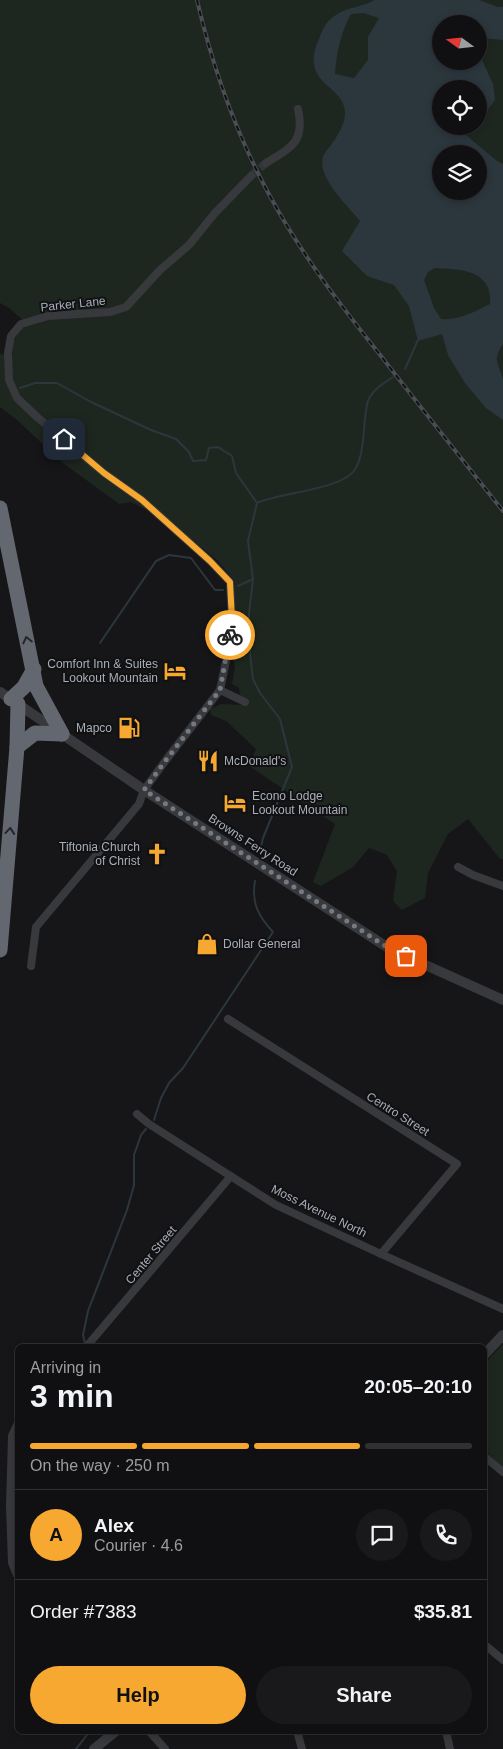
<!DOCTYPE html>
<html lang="en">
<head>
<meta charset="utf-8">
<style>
	body { margin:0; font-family:Helvetica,sans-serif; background:#19191b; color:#f1f3f6; height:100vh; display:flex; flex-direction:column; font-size:19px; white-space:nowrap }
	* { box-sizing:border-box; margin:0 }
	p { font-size:16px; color:#9c9d9f }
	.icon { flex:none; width:28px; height:28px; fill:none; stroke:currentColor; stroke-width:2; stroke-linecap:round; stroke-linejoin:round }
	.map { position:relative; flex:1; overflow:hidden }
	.panel { position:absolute; left:15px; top:1344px; width:472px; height:390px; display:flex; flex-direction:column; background:#101012; border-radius:8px; box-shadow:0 2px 8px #0003,0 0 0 1px #303032 }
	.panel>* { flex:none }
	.needle { width:32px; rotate:285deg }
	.tools { position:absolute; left:432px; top:15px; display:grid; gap:10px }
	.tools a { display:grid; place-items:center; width:55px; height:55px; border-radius:50%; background:#101012; box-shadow:0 2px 8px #0003,0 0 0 1px #303032; font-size:25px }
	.pin { position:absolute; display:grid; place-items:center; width:42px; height:42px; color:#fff; margin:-21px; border-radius:10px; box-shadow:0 2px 8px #0006 }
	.courier { position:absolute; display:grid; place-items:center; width:50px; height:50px; margin:-25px; border:4px solid #f6a831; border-radius:50%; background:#fff; color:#222; box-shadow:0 1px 6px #0007 }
	.overview em { font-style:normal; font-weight:700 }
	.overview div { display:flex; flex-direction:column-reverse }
	.overview { display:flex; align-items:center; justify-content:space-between; height:85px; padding:0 15px }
	h1 { font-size:32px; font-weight:700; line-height:38px }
	.bar { display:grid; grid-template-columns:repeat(4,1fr); gap:8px 5px; align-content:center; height:60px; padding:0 15px }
	.bar i { height:6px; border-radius:4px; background:#303032 }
	.bar .selected { background:#f6a831 }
	.bar p { grid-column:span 4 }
	.line { display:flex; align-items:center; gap:12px; padding:0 15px; border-top:1px solid #303032 }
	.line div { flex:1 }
	.round { display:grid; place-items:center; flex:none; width:52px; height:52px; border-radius:26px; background:#19191b }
	.cta { display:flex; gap:10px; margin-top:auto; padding:10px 15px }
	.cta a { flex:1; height:58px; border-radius:30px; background:#f6a831; color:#111; font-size:20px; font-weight:700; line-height:58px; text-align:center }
	.cta a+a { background:#19191b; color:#f1f3f6 }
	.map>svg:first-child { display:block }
</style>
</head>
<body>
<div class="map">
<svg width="503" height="1749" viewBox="0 0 503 1749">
	<rect width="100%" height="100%" fill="#161618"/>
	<g fill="#1e271f" fill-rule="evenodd">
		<path d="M0 0H503V859H500L468 819 448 834 428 873 425 898 402 910 393 901 397 871 387 855 369 848 353 867 321 886 313 882 335 824 249 766 256 749 226 721 211 715 210 709 221 704 241 705 239 688 232 684 235 668 231 648 235 602 234 580 217 560 168 520 131 502 119 504 63 463 17 420 0 407V354L12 356 14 341 24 321 9 308 0 303ZM441 24H479V61H441ZM441 89H479V126H441ZM441 154H479V191H441Z"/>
		<polygon points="503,1344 503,1467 485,1451 485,1363"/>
	</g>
	<path fill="#2c363d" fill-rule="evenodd" d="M375 0H479L498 7H503V40L482 38 479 41V24H441V61H479V49L480 56 493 84 495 100 485 113 479 114V89H441V126H455L497 161 503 164V344C491 362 500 364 503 380 503 392 503 407 503 420L486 408 465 383 448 355 442 334 418 341 409 306 394 285 367 276 342 251 360 221C348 206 317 178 323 157 324 153 329 148 331 145 337 137 345 124 345 114 346 84 298 86 319 39 323 28 326 21 336 15 347 7 363 7 375 0ZM363 13 379 18 368 37V60L354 78 335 74C336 55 341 31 351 14ZM441 154H479V191H441ZM435 268C460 269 493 270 490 304 476 311 458 321 441 319L434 308 424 280 428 272Z"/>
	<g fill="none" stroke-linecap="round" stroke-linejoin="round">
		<g stroke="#2c363d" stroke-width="2">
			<polyline points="405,369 418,340"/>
			<polyline points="20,388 35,383 57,383 91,402 151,430 176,439 189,452 193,461 206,460 209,448 218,447 232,456 236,473 257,503 248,541 253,579 249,613 249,641 251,662 253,679 260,693 280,719 292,767 263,838 260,851"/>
			<path d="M257 503C284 492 328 491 350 475 367 462 362 419 368 401 372 390 384 383 393 377"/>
			<polyline points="238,586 253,579"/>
			<polyline points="100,643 156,561 169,555 191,558 215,590 223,590"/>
			<path d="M154 1120 161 1098 169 1083 183 1068 273 932C259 917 251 903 255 881"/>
			<polyline points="85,1343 83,1335 88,1311 127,1210 134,1185 134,1155 141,1135 146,1129"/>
			<polyline points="76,1749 90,1731"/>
		</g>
		<polyline stroke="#333438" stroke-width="8" stroke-dasharray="8 4" stroke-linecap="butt" points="251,176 266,163"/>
		<g stroke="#37393d" stroke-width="8">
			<path d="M266 163C292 147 305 142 298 109"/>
			<polyline points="220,690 245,702"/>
			<polyline points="458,867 473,875 503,886"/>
			<polyline points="31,966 36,927 139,804 144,790 166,760 220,690 227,656 232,620 230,582 210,561 142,500 104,473 37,417 17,398 9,380 8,353 11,336 21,324 48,316 110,312 126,307 160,270 189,245 215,213 251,176"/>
			<polyline points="228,1019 457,1164 381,1254"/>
			<polyline points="137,1114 149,1124 276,1205 381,1254 503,1309"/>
			<polyline points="87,1346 231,1176"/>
			<polyline points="18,1423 12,1436 10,1506 12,1563 18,1577"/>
			<polyline points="485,1457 503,1472"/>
			<polyline points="485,1645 503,1660"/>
			<polyline points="149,1731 165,1749"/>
			<polyline points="297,1731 302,1749"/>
			<polyline points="446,1731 450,1749"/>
		</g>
		<g stroke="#37393d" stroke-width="10">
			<polyline points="0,692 144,790 390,949 503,1000"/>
			<polyline points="485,1354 503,1335"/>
			<polyline points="94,1749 116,1731"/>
		</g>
		<g stroke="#63676f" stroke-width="15">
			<polyline points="0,508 36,686 62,734"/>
			<polyline points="11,699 24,687 34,669"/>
			<polyline points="17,747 18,704"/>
			<polyline points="0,950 17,747 35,733 62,734"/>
		</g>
		<g stroke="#4a4d53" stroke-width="4">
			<path id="rail" d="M197 0C213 69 237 136 271 198 302 255 341 306 381 356 421 408 462 459 503 511"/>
		</g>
		<use href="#rail" stroke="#111113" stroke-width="2" stroke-dasharray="5.5" stroke-linecap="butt"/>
	</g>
	<defs><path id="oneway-chevron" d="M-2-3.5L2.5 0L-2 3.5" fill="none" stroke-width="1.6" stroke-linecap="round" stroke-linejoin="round" transform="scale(1.25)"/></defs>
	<g stroke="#26262a">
		<use href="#oneway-chevron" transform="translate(27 640) rotate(-103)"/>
		<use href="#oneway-chevron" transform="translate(10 831) rotate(-85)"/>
	</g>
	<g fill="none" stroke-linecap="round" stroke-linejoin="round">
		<polyline stroke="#757981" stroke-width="5" stroke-dasharray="0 9" points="230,635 220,690 166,760 144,790 390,949 406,956"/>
		<polyline stroke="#f6a831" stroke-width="6" points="64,439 104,473 142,500 210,561 230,582 232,620 230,635"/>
	</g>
	<defs>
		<g id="hotel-bare" transform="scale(1.725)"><path d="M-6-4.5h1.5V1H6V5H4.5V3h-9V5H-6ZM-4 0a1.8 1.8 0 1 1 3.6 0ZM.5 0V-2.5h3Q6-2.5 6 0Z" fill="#f6a831" stroke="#111113" stroke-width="2.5" paint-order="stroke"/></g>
		<g id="fuel-bare" transform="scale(1.725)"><path d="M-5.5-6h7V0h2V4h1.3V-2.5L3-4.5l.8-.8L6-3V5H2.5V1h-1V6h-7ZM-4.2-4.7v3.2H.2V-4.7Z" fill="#f6a831" stroke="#111113" stroke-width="2.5" paint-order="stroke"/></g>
		<g id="restaurant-bare" transform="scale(1.725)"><path d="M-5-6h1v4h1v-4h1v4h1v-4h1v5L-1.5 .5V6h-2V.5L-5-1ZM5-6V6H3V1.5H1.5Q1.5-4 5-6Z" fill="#f6a831" stroke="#111113" stroke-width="2.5" paint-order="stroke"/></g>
		<g id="church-bare" transform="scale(1.725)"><path d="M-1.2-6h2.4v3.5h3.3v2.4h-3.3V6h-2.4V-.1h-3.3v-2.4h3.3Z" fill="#f6a831" stroke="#111113" stroke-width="2.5" paint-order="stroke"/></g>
		<g id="shop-bare" transform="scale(1.725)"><path d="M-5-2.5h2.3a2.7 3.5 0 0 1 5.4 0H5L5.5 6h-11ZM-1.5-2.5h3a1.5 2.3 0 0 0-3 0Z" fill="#f6a831" stroke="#111113" stroke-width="2.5" paint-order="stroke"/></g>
	</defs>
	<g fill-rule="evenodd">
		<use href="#hotel-bare" x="175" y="671"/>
		<use href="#fuel-bare" x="129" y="728"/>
		<use href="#restaurant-bare" x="208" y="761"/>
		<use href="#hotel-bare" x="235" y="803"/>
		<use href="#church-bare" x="157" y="854"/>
		<use href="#shop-bare" x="207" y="944"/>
	</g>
	<g text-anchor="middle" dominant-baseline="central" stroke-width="4" stroke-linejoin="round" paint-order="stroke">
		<g font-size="12" fill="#a8aeb9" stroke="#111113">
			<text transform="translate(73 304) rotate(-6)">Parker Lane</text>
			<text transform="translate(253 845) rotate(33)">Browns Ferry Road</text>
			<text transform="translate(398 1114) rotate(32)">Centro Street</text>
			<text transform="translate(319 1211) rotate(26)">Moss Avenue North</text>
			<text transform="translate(151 1255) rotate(-50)">Center Street</text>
		</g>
		<g font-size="12" fill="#a8aeb9" stroke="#111113" text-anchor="end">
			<text x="158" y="664">Comfort Inn &amp; Suites<tspan x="158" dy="14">Lookout Mountain</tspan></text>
			<text x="112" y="728">Mapco</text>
			<text x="224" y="761" text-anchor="start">McDonald's</text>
			<text x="252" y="796" text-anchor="start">Econo Lodge<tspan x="252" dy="14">Lookout Mountain</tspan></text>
			<text x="140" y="847">Tiftonia Church<tspan x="140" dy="14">of Christ</tspan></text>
			<text x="223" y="944" text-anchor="start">Dollar General</text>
		</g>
	</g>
</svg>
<div class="tools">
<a><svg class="needle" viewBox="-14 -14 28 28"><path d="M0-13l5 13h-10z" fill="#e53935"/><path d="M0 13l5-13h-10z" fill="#9c9d9f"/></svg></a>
<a><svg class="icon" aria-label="locate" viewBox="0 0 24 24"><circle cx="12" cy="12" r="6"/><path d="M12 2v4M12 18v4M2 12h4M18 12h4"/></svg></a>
<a><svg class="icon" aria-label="layers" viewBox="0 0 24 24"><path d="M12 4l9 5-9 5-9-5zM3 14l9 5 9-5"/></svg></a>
</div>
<div class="pin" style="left:406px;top:956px;background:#ea580c"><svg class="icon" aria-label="bag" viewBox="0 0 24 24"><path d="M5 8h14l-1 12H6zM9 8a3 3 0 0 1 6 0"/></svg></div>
<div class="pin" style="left:64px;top:439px;background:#1f2937"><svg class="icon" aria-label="home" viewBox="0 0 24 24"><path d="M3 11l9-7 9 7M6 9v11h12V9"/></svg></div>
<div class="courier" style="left:230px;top:635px"><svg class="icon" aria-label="bike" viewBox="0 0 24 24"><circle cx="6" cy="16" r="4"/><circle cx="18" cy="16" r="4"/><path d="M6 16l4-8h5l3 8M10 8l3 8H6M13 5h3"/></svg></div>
<section class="panel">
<div class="overview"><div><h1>3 min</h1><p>Arriving in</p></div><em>20:05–20:10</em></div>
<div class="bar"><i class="selected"></i><i class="selected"></i><i class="selected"></i><i></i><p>On the way · 250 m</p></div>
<div class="line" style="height:90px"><b class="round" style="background:#f6a831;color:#111">A</b><div><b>Alex</b><p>Courier · 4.6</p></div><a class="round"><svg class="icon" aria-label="chat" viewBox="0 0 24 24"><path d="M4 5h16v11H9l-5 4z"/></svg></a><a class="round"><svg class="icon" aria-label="phone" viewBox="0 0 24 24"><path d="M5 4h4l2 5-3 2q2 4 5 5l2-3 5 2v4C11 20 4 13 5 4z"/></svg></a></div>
<div class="line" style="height:65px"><div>Order #7383</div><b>$35.81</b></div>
<div class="cta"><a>Help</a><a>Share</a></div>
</section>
</div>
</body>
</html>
